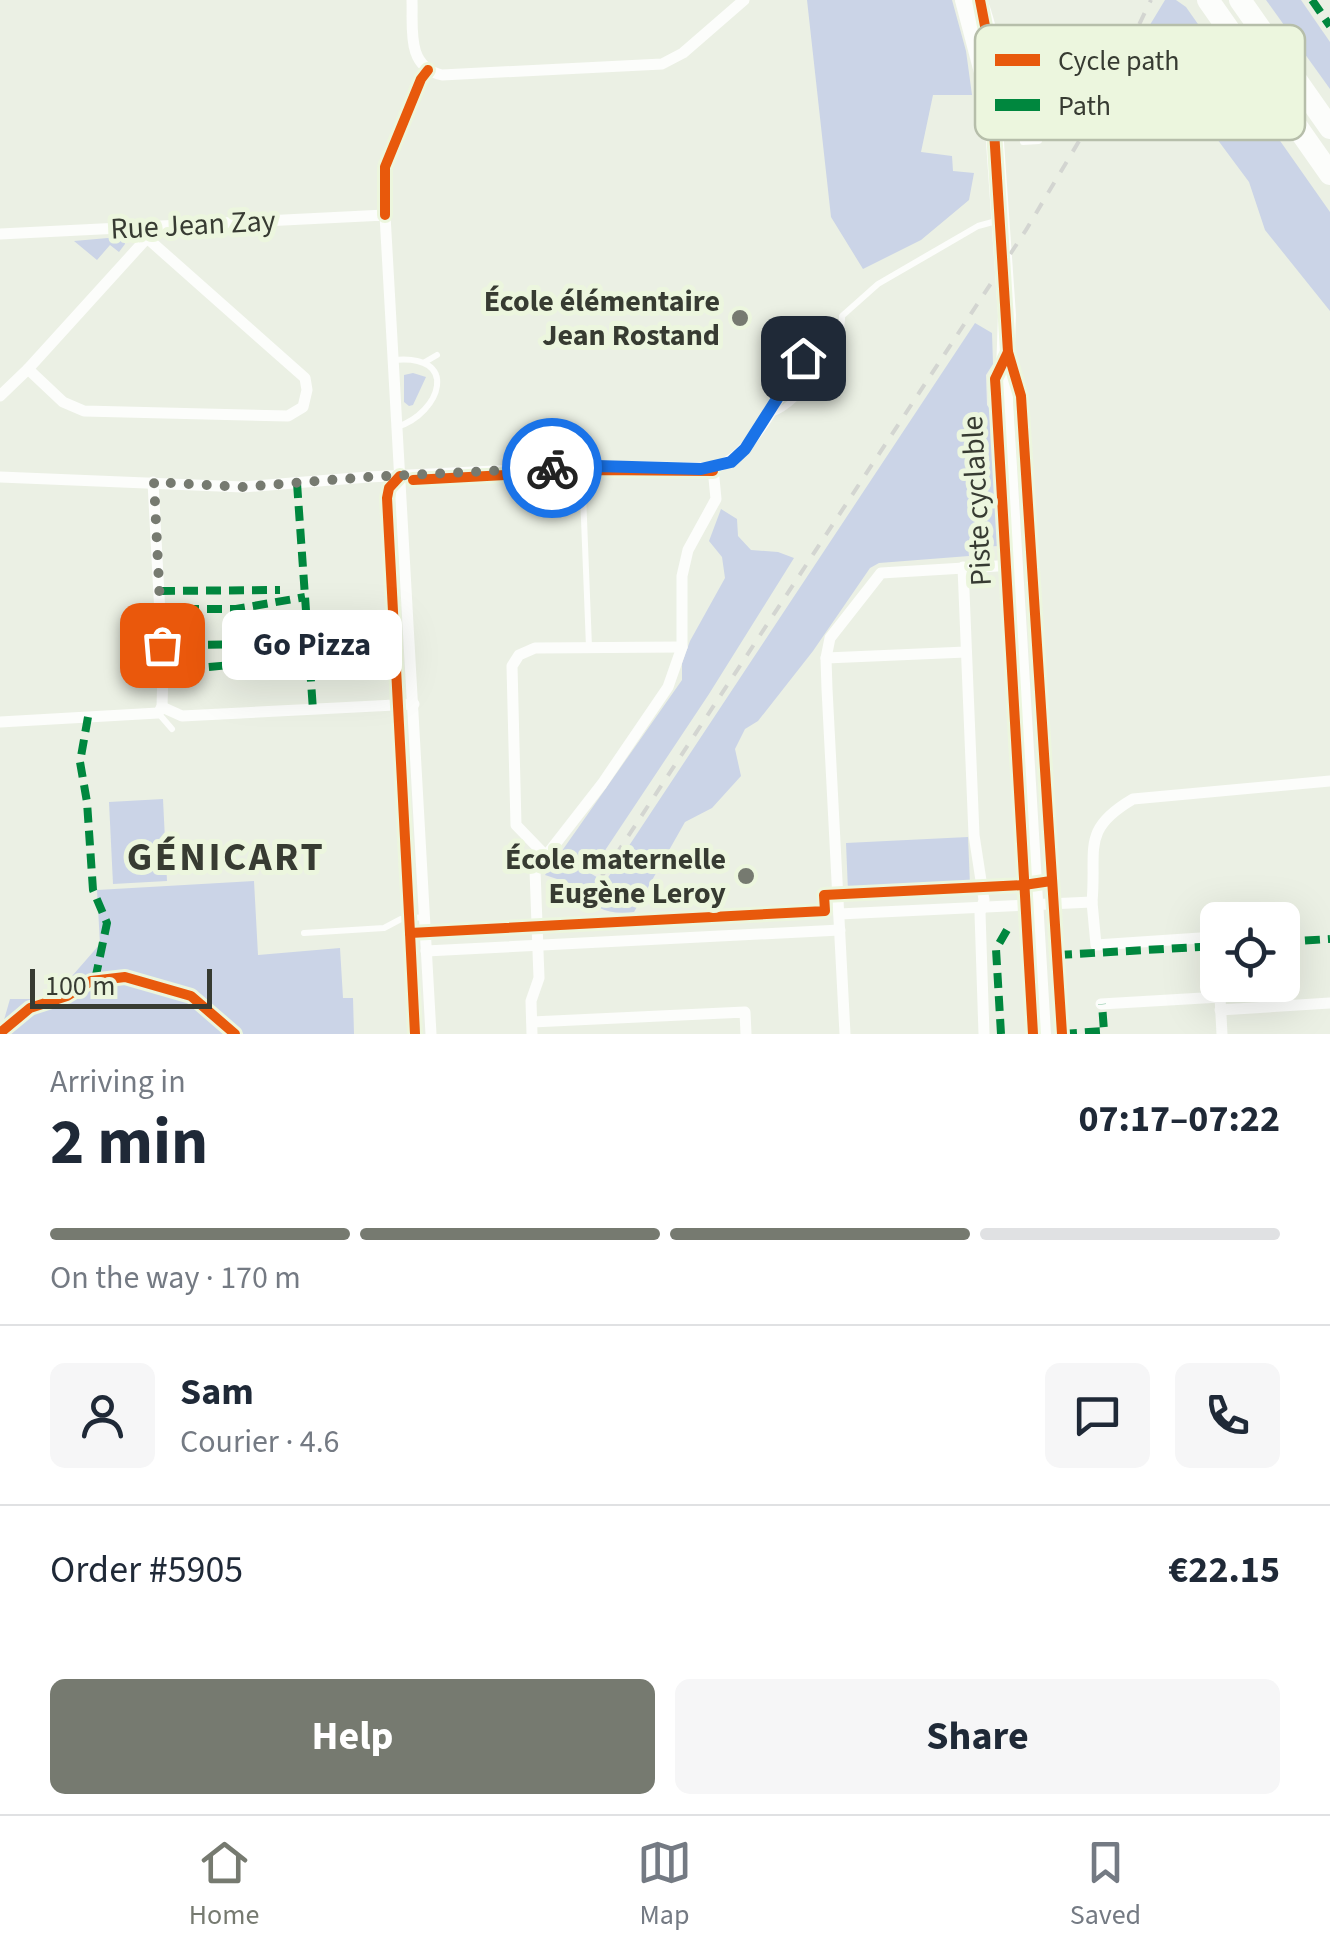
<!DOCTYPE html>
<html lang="en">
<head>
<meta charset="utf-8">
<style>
	body { margin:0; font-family:"Source Sans 3",sans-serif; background:#f6f6f7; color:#1f2937; height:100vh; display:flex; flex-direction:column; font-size:38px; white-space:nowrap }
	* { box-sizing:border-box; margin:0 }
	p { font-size:32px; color:#747a83 }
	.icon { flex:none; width:55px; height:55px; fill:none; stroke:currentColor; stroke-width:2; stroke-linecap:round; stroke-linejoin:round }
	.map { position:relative; height:1034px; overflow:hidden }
	.drawer { display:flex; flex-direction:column; background:#fff; flex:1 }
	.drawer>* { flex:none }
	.controls { position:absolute; left:1200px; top:902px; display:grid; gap:20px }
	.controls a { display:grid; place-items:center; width:100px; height:100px; border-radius:15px; background:#fff; box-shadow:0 10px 40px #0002; font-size:50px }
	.scale { position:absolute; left:30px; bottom:25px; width:182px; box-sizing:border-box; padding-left:10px; border:5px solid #373b32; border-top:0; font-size:28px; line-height:35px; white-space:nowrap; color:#373b32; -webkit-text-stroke:8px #ecf6de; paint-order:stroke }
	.pin { position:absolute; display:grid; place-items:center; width:85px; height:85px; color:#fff; margin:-42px; border-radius:20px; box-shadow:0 5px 15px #0006 }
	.courier { position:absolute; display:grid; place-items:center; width:100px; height:100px; margin:-50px; border:8px solid #1a73e8; border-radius:50%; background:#fff; color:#222; box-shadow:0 2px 12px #0007 }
	.bubble { position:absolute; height:70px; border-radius:15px; background:#fff; box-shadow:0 10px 40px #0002; font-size:32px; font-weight:700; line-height:70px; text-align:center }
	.summary em { font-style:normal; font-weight:700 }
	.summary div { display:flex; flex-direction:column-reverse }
	.summary { display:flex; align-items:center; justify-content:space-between; height:170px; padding:0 50px }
	h1 { font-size:65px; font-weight:700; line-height:75px }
	.bar { display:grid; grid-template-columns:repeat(4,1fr); gap:15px 10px; align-content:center; height:120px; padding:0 50px }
	.bar i { height:12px; border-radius:8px; background:#e0e1e3 }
	.bar .active { background:#767a70 }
	.bar p { grid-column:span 4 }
	.line { display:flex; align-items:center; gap:25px; padding:0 50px; border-top:2px solid #e0e1e3 }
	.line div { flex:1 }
	.round { display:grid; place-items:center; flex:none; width:105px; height:105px; border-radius:15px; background:#f6f6f7 }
	.cta { display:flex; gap:20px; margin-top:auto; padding:20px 50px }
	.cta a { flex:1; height:115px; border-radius:15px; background:#767a70; color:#fff; font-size:40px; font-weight:700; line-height:115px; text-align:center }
	.cta a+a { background:#f6f6f7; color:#1f2937 }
	.menu { display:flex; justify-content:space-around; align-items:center; height:140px; border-top:2px solid #e0e1e3; background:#fff; font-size:28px; color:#747a83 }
	.menu a { display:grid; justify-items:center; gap:5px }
	.menu .active { color:#767a70 }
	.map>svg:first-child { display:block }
</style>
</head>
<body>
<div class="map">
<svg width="1330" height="1034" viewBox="0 0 1330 1034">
	<rect width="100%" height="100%" fill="#ebf0e4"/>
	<g fill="#cbd4e7">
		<polygon points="807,0 952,0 966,51 972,95 933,95 921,152 952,156 953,171 974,173 969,200 921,240 863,269 831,217"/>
		<polygon points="1165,0 1176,0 1186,7 1330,212 1330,311 1265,230 1249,182 1142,38"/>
		<polygon points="1266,0 1301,0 1330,42 1330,89"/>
		<polygon points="119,237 124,239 125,244 119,252 110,245 97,260 74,241"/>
		<path d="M975 323 992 333 993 364 986 375 987 405 994 415 1000 546 968 547 969 556 879 563 870 568 813 651 758 721 745 729 735 749 741 776 712 808 685 822 634 912C608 915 597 909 577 892L578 886 545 875 682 680V663L690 641 725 578 722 557 709 541 721 509 737 519 738 536 751 550 778 552 794 558 709 694 590 873 605 882Z"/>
		<polygon points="413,373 426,377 413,405 409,406 404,402 404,375"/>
		<polygon points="163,799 167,881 113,884 109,802"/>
		<polygon points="968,837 970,885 848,891 846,843"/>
		<polygon points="254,881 258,955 340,948 343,998 353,998 354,1034 0,1034 10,999 52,999 100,944 97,890"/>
	</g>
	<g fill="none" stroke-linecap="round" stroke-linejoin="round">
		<g stroke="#fcfdfb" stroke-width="6">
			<polyline points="1013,79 1023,61 1057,60 1064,72 1043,90"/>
			<polyline points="993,99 1015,95 1023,142 1039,141 1043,79 995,78"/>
			<path d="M393 360C461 353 441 413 397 427"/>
			<polyline points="425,362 437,355"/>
			<path d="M773 413C800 405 844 343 842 316L878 284 978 226 1000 220"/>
			<polyline points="582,468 589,647"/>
			<polyline points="159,714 172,729"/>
			<polyline points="304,933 384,928 401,919 425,917"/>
		</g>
		<g stroke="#fcfdfb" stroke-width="11">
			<path d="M412 0C413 29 406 67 442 75L662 64 683 53 744 0"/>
			<polyline points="385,215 385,167 421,79 428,70"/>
			<polyline points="133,228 147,238 305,378 307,390 303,407 288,416 84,411 63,402 28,369 147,238 159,227"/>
			<polyline points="0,234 385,215 431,1034"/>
			<polyline points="0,396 28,369"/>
			<path d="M0 477 243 487 368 477 597 466 713 468C753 458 781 392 803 357"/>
			<polyline points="153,482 163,671 162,707"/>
			<polyline points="963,567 974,835 984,900 980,913 984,1034"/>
			<polyline points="826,658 966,652"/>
			<polyline points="162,707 182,716 414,704"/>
			<polyline points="0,722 158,713 162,707"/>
			<polyline points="546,856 516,825 512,666 519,655 535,648 682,647"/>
			<polyline points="1092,902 1096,945 1215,937 1218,973"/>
			<path d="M839 914 1092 902C1097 849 1080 830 1133 799L1330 781"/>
			<polyline points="426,951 840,930"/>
			<polyline points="1101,1004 1220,997 1222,1034"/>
			<polyline points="1220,1010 1330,1003"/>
			<polyline points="532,1022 745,1012 746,1034"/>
			<polyline points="532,1034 531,1001 539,978 535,870 602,784 668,687 682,647 682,576 688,550 716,499 713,468"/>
			<polyline points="845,1034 827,689 826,658 830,638 881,573 1014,565"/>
		</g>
		<g stroke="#fcfdfb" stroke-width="18">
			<polyline points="964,0 985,80"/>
			<path d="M978 0C990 32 996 66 992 99L1007 315 1004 401 1042 1034"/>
		</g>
		<g stroke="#fcfdfb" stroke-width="22">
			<polyline points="1208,0 1330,174"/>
			<polyline points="1240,0 1330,128"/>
		</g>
		<polyline stroke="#d3d5d1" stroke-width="4" stroke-dasharray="12 12" stroke-linecap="butt" points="602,876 1026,230 1097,111 1151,0"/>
		<g stroke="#00873e" stroke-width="8" stroke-dasharray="15 8" stroke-linecap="butt">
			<polyline points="1312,0 1330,26"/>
			<polyline points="297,483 313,710"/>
			<polyline points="160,591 280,590"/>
			<polyline points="161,609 236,609 305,597"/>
			<polyline points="162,645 287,644"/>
			<polyline points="163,671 231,665 309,649"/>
			<polyline points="88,717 80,762 87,802 93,890 107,923 95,980"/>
			<polyline points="1282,942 1330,939"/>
			<polyline points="1057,955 1218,946"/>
			<polyline points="1001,1034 996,949 1007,930 1003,927"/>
			<polyline points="1062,1034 1104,1031 1102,1004"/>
		</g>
		<g stroke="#ecf6de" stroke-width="16">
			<g id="cycleway">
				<polyline points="980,0 995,78 992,99 1008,352 1021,396 1062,1034"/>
				<polyline points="385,215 385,167 421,79 428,70"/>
				<polyline points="1008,352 995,379 996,394 1033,1034"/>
				<polyline points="400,476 389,488 387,498 410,933"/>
				<polyline points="413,480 597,470 713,471"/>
				<polyline points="0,1033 30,1008 67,996 91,981 125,977 191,996 235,1034"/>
				<polyline points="415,1034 410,933 825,911 824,895 1024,885 1051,881"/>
			</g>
		</g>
		<use href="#cycleway" stroke="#e8590c" stroke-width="10"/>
	</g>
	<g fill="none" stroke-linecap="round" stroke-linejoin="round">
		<polyline stroke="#767a70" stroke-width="10" stroke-dasharray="0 18" points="162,645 154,482 243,487 368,477 552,468"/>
		<polyline stroke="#1a73e8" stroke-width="12" points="552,468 597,466 701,469 731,462 745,449 803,358"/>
	</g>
	<g fill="#767a70" stroke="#ecf6de" stroke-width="4">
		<circle cx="740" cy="318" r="10"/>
		<circle cx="746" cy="876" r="10"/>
	</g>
	<g text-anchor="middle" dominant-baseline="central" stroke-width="10" stroke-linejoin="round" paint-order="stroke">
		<g font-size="30" fill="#373b32" stroke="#ecf6de">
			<text transform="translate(193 225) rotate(-3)">Rue Jean Zay</text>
			<text transform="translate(977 501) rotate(-93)">Piste cyclable</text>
		</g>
		<g font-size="30" font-weight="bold" fill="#373b32" stroke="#ecf6de" text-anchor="end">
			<text x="720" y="301">École élémentaire<tspan x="720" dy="34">Jean Rostand</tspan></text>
			<text x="726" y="859">École maternelle<tspan x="726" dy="34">Eugène Leroy</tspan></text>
		</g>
		<g font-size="40" font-weight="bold" letter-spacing="2.5" fill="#373b32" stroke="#ecf6de">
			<text x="226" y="857">GÉNICART</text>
		</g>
	</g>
	<rect x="975" y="25" width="330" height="115" rx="15" fill="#ecf6de" stroke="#b6beaa" stroke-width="2.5"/>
	<rect x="995" y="54" width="45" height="12" fill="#e8590c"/>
	<rect x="995" y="99" width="45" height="12" fill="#00873e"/>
	<g font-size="28" fill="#373b32">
		<text x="1058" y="70">Cycle path</text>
		<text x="1058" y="115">Path</text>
	</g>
</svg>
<div class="controls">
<a><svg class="icon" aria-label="locate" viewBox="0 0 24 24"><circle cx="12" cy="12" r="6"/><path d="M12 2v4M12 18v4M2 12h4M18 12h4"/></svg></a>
</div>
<div class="scale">100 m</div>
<div class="pin" style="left:162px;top:645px;background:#ea580c"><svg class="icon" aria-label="bag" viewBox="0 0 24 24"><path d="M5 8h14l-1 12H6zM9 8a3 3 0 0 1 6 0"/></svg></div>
<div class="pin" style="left:803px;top:358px;background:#1f2937"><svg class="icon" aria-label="home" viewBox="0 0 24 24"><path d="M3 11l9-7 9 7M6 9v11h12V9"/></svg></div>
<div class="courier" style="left:552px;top:468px"><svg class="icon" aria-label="bike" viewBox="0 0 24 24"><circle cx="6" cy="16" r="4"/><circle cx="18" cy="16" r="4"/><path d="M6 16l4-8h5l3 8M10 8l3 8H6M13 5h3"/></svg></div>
<div class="bubble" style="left:222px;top:610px;width:180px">Go Pizza</div>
</div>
<section class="drawer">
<div class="summary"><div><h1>2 min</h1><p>Arriving in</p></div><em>07:17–07:22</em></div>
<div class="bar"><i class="active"></i><i class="active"></i><i class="active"></i><i></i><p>On the way · 170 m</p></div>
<div class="line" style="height:180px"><a class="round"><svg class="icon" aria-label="person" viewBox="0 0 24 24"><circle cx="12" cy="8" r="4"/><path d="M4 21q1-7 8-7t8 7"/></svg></a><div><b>Sam</b><p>Courier · 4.6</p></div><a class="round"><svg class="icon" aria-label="chat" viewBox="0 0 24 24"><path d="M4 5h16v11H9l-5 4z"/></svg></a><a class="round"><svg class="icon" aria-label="phone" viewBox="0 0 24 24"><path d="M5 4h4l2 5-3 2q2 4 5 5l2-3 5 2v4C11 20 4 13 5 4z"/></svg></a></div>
<div class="line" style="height:130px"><div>Order #5905</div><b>€22.15</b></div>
<div class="cta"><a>Help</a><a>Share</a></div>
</section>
<nav class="menu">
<a class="active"><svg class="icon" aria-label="home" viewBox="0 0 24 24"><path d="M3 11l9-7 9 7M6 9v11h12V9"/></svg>Home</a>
<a><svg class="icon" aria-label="map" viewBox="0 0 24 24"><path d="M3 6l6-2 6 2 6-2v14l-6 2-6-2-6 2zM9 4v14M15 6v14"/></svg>Map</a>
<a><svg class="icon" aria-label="saved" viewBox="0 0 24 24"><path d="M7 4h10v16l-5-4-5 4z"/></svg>Saved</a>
</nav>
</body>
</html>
